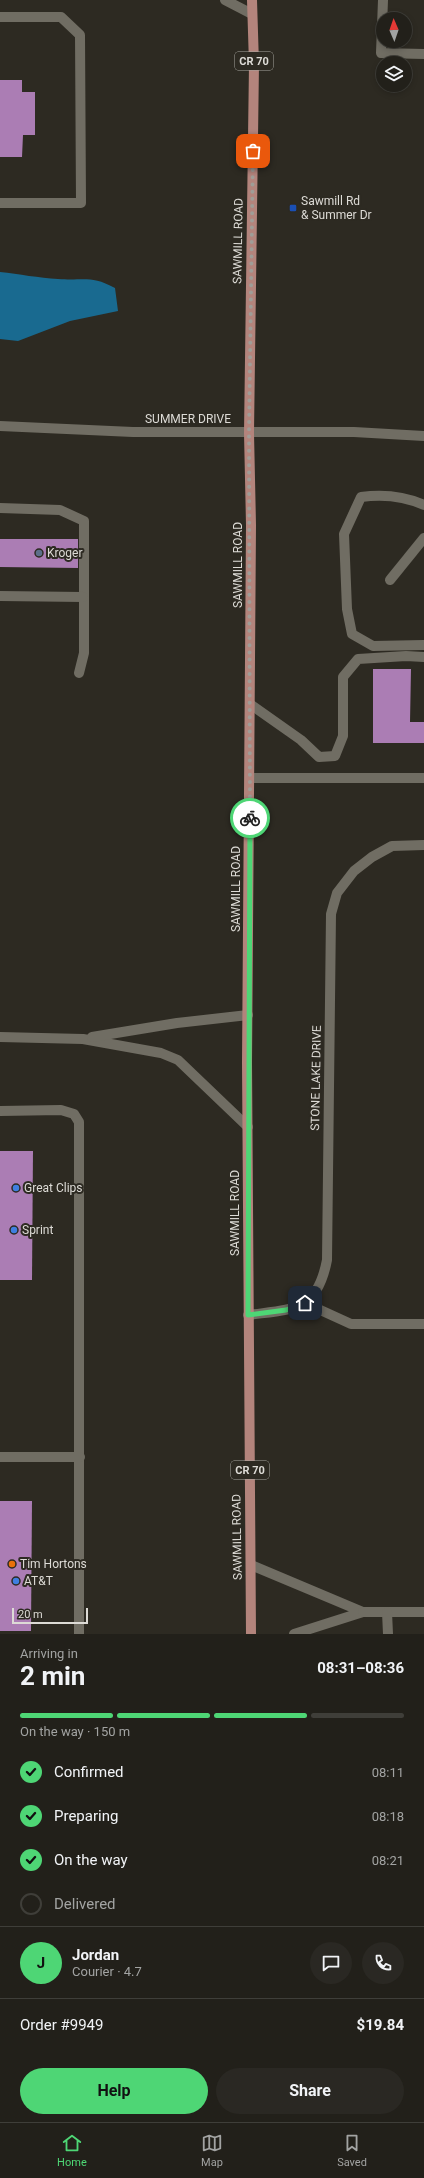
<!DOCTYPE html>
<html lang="en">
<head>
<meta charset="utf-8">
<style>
	body { margin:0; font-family:Roboto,sans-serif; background:#2a2823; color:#f1f3f6; height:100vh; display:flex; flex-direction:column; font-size:15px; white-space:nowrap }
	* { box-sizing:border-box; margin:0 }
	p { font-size:13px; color:#a2a3a2 }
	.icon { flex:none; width:22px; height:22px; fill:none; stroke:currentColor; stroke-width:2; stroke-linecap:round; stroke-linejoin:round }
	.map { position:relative; height:1634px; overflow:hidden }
	.details { display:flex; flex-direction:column; background:#22201a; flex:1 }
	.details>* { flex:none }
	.needle { width:26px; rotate:358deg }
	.buttons { position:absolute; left:376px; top:12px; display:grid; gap:8px }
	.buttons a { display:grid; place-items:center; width:36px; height:36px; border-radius:50%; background:#22201a; box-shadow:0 2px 6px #0003,0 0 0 1px #3f3e39; font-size:20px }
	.scale { position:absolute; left:12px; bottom:10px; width:76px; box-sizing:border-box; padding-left:4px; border:2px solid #dddbd6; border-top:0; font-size:11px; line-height:14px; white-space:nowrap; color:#dddbd6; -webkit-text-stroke:3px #2d2a22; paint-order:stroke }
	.pin { position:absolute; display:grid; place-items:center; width:34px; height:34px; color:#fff; margin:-17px; border-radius:8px; box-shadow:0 2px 6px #0006 }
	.courier { position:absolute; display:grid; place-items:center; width:40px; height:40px; margin:-20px; border:3px solid #4ed675; border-radius:50%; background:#fff; color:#222; box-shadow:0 1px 5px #0007 }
	.overview em { font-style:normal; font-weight:700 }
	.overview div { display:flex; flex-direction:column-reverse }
	.overview { display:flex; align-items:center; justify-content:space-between; height:68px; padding:0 20px }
	h1 { font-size:26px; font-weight:700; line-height:30px }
	.bar { display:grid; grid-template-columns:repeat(4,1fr); gap:6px 4px; align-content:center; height:48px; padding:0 20px }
	.bar i { height:5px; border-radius:3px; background:#3f3e39 }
	.bar .on { background:#4ed675 }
	.bar p { grid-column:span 4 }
	.line { display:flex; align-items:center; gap:10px; padding:0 20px; border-top:1px solid #3f3e39 }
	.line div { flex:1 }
	.round { display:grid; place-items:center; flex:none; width:42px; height:42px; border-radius:21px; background:#2a2823 }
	ol { padding:0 20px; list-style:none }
	li { display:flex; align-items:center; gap:12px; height:44px }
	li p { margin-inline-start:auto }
	li .icon { padding:4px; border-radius:50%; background:#4ed675; color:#111; stroke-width:4 }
	li:last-child { color:#a2a3a2 }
	li i { width:22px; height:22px; border:2px solid #3f3e39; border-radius:50% }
	.action { display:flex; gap:8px; margin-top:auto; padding:8px 20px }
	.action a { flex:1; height:46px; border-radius:24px; background:#4ed675; color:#111; font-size:16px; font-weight:700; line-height:46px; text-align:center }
	.action a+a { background:#2a2823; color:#f1f3f6 }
	.menu { display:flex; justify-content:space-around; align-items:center; height:56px; border-top:1px solid #3f3e39; background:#22201a; font-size:11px; color:#a2a3a2 }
	.menu a { display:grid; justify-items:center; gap:2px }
	.menu .on { color:#4ed675 }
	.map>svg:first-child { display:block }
</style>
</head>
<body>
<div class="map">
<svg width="424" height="1634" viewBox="0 0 424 1634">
	<rect width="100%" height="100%" fill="#2d2a22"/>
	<path fill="#196a90" d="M0 272C19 274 39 278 58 279 84 281 91 275 115 288L118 311 70 321 18 341 0 339Z"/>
	<g fill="#ab7db4">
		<polygon points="0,80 22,80 22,92 35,92 35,135 23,135 22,157 0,157"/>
		<polygon points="0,539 78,539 78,568 0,567"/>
		<polygon points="373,669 411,669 410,722 424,722 424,743 373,743"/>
		<polygon points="0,1151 33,1151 32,1280 0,1280"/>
		<polygon points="0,1501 32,1501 31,1631 0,1631"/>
	</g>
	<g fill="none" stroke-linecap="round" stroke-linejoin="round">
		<g stroke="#706d63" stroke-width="10">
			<polyline points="225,0 252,14"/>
			<polyline points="383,0 381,53 424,54"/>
			<polyline points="0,17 61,17 80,35 81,203 0,203"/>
			<polyline points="0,426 133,432 354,432 424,436"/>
			<path d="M424 505C404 496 383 494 361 497L344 534 347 609 352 634 373 646 424 645"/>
			<polyline points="0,508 60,510 84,521 84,653 79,673"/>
			<polyline points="390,580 424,538"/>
			<polyline points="0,596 83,597"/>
			<polyline points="250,704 301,740 319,757 335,756 343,736 343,677 358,659 406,656 424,657"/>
			<polyline points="250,778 424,778"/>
			<polyline points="0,1037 83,1039 161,1053 178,1060 248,1127"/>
			<polyline points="92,1037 177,1023 248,1015"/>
			<polyline points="0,1111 61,1110 74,1114 79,1122 79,1634"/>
			<polyline points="305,1303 351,1324 424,1324"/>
			<path d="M248 1315C293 1309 317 1312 327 1260L331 914 337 893 354 871 372 857 392 846 424 845"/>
			<polyline points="0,1457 80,1457"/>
			<polyline points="251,1565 363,1612 294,1634"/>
			<polyline points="363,1612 424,1612"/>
			<polyline points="387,1612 388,1634"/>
		</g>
		<polyline stroke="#b3847c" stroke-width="10" points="251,1634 247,1063 251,525 249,433 254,64 252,0"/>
	</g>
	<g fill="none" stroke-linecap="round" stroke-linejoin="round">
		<polyline stroke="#9f9d97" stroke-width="4" stroke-dasharray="0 7.2" points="250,818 249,433 253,151"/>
		<polyline stroke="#4ed675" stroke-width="5" points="250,818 248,1315 286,1310 305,1303"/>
	</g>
	<rect fill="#1a4fb4" stroke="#2d2a22" stroke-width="1.5" x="289" y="204" width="8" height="8" rx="2"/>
	<circle fill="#5c6f8a" stroke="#2d2a22" stroke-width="1.5" cx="39" cy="553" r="4"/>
	<g fill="#3f7fe0" stroke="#2d2a22" stroke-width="1.5">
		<circle cx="16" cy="1188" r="4"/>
		<circle cx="14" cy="1230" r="4"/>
		<circle cx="16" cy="1581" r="4"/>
	</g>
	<circle fill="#e8710a" stroke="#2d2a22" stroke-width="1.5" cx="12" cy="1564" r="4"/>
	<g text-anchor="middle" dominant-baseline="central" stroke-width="4" stroke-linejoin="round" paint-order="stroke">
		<g fill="#2d2a22" stroke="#a8a6a0" stroke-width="1">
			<rect x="235" y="52" width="38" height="18" rx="3"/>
			<rect x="231" y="1461" width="38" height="18" rx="3"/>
		</g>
		<g font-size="11" font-weight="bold" fill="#dddbd6">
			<text x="254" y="61">CR 70</text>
			<text x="250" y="1470">CR 70</text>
		</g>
		<g font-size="12" fill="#dddbd6" stroke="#2d2a22" text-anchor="start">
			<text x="301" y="201">Sawmill Rd<tspan x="301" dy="14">&amp; Summer Dr</tspan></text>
			<text x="47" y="553">Kroger</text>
			<text x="24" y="1188">Great Clips</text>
			<text x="22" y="1230">Sprint</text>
			<text x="20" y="1564">Tim Hortons</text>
			<text x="24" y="1581">AT&amp;T</text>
		</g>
		<g font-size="12" fill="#dddbd6" stroke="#2d2a22">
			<text transform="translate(238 241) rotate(-89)">SAWMILL ROAD</text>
			<text x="188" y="419">SUMMER DRIVE</text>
			<text transform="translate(238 565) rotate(-90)">SAWMILL ROAD</text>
			<text transform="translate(236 889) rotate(-90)">SAWMILL ROAD</text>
			<text transform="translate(316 1078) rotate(-89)">STONE LAKE DRIVE</text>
			<text transform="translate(235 1213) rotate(-90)">SAWMILL ROAD</text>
			<text transform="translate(237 1537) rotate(-91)">SAWMILL ROAD</text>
		</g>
	</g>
</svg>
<div class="buttons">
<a><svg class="needle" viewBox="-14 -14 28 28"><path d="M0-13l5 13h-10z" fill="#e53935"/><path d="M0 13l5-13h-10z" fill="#a2a3a2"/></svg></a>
<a><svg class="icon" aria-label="layers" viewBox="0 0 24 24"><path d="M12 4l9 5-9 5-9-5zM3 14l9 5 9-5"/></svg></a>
</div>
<div class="scale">20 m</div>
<div class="pin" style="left:253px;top:151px;background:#ea580c"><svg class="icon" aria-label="bag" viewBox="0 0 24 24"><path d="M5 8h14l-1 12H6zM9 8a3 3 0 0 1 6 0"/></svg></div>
<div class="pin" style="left:305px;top:1303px;background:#1f2937"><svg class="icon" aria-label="home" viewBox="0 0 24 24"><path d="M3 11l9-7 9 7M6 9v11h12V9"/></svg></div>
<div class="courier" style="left:250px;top:818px"><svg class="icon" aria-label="bike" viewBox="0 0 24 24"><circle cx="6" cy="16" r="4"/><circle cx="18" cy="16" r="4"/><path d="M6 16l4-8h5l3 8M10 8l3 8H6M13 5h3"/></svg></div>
</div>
<section class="details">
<div class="overview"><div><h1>2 min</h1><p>Arriving in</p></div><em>08:31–08:36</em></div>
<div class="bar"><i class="on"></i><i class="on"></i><i class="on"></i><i></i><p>On the way · 150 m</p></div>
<ol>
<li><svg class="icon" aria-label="check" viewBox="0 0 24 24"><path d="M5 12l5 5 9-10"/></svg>Confirmed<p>08:11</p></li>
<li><svg class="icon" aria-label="check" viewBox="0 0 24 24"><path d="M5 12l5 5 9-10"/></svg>Preparing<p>08:18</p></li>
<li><svg class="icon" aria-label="check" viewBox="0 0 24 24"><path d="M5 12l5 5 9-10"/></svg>On the way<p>08:21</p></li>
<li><i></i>Delivered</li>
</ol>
<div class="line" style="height:72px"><b class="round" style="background:#4ed675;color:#111">J</b><div><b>Jordan</b><p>Courier · 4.7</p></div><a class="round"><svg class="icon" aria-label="chat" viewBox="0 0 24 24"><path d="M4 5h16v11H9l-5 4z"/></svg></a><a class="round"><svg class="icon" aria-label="phone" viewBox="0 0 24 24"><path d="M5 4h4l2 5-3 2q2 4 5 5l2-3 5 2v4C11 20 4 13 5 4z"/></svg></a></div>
<div class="line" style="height:52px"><div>Order #9949</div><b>$19.84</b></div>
<div class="action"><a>Help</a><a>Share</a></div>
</section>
<nav class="menu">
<a class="on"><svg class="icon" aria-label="home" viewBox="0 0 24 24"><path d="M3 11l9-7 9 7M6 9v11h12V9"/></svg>Home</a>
<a><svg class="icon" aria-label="map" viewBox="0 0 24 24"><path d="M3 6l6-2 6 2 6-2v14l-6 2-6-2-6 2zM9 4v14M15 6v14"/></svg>Map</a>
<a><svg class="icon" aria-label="saved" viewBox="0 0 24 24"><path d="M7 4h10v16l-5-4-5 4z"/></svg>Saved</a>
</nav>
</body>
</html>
